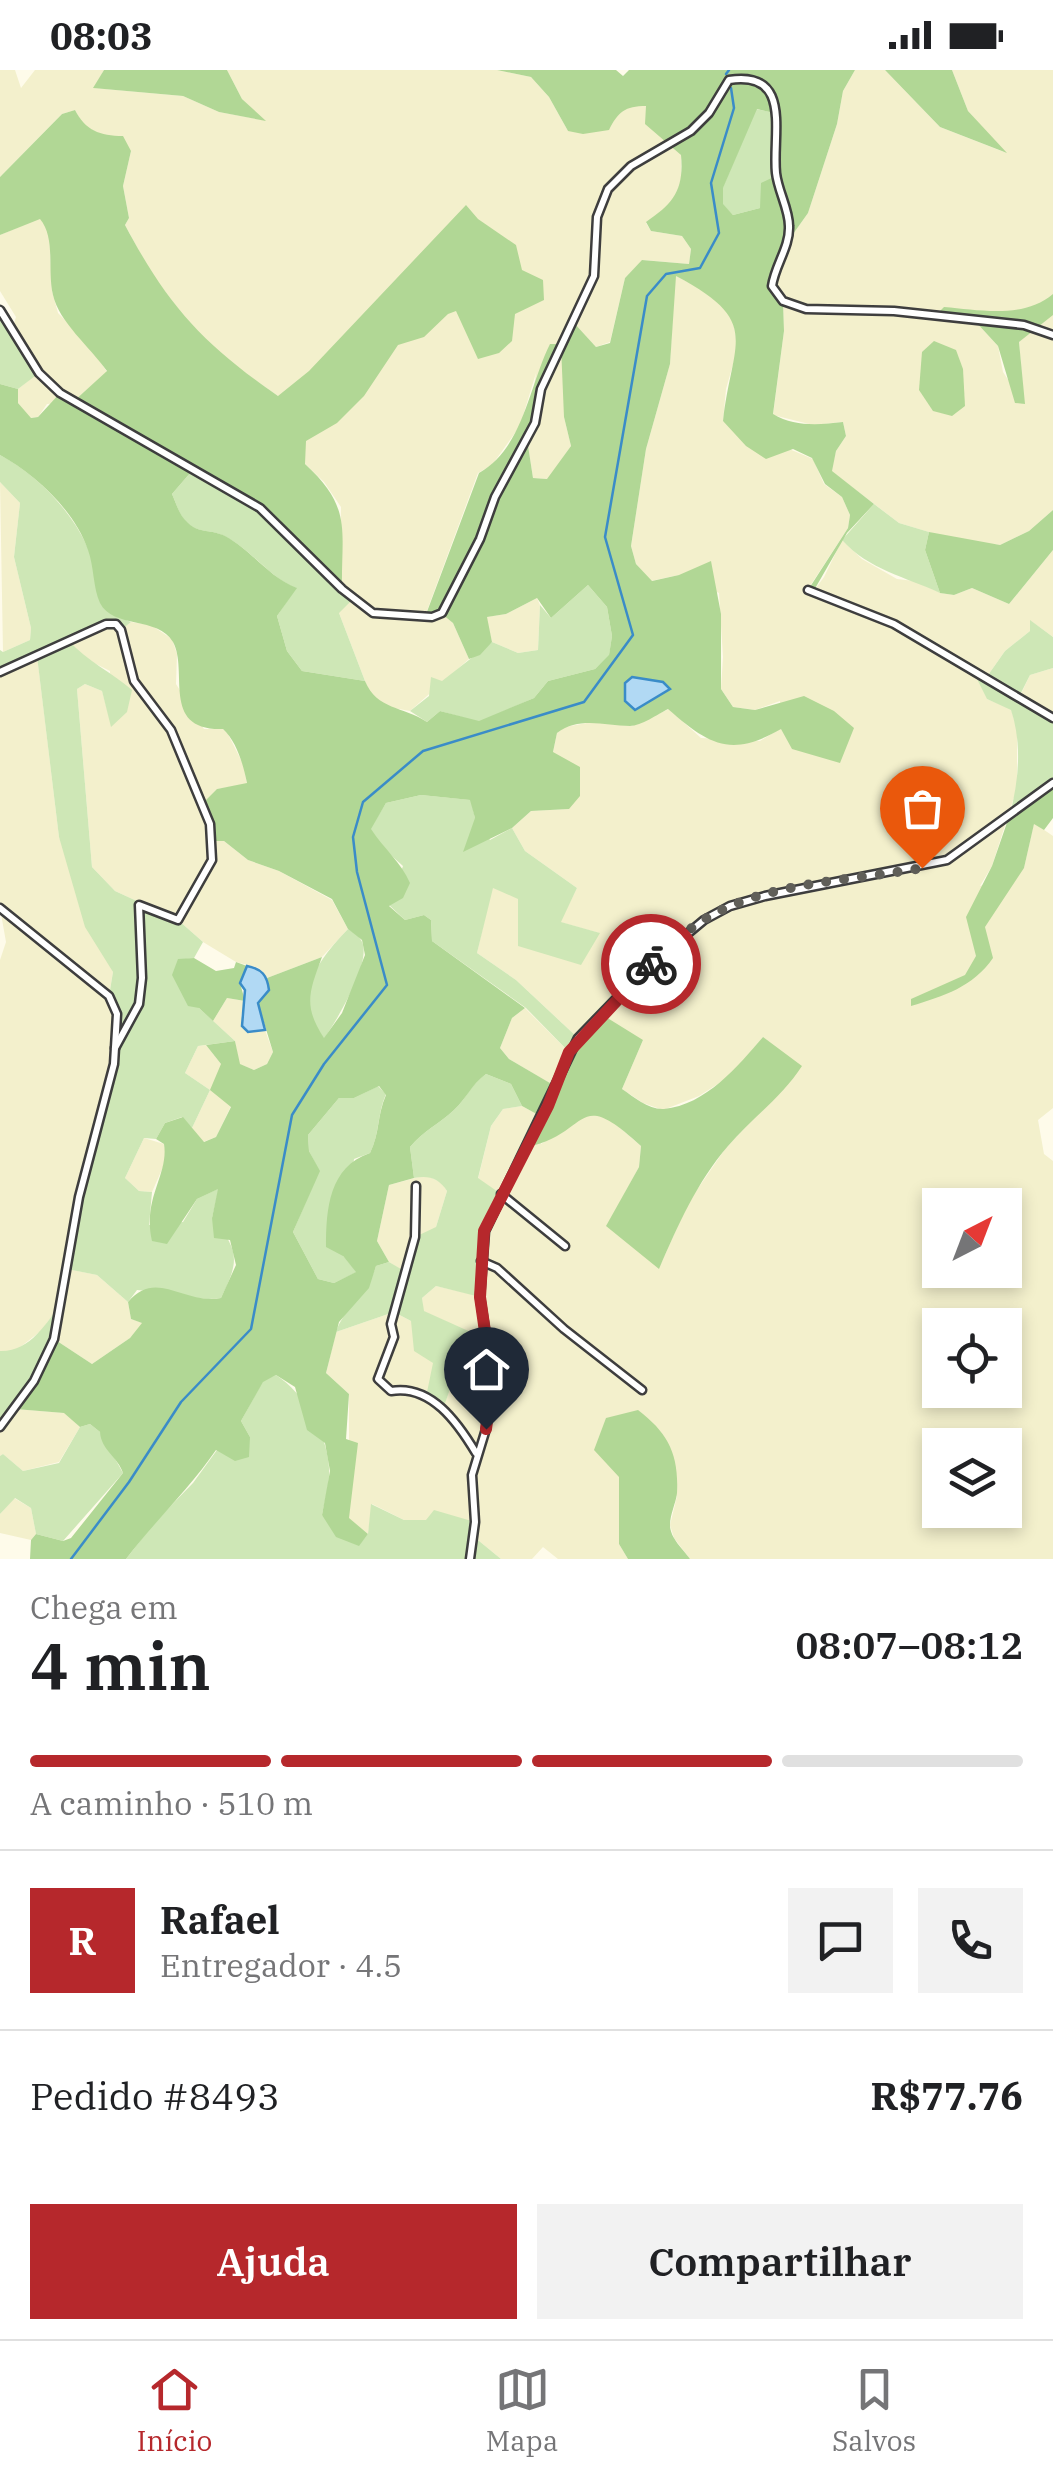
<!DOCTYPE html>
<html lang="pt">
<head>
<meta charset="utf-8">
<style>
	body { margin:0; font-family:"IBM Plex Serif",serif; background:#f2f2f2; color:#202124; height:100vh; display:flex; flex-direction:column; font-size:38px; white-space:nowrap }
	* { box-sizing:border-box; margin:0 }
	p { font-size:32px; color:#757577 }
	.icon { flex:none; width:55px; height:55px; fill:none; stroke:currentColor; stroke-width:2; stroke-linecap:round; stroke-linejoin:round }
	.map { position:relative; height:1489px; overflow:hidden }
	.sheet { display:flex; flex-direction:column; background:#fff; flex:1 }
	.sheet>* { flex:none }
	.needle { width:65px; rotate:42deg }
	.buttons { position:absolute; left:922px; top:1118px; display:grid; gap:20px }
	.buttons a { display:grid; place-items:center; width:100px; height:100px; border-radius:0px; background:#fff; box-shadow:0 5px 15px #0003; font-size:50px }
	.pin { position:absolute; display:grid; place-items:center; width:85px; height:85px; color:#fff; margin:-102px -42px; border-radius:50% 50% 50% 0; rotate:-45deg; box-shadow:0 0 10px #0007 }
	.pin .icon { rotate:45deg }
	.courier { position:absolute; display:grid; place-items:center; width:100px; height:100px; margin:-50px; border:8px solid #b6282c; border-radius:50%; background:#fff; color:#222; box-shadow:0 2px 12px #0007 }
	.headline em { font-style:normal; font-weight:600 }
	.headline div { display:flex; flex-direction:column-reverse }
	.headline { display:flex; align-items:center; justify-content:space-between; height:170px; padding:0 30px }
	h1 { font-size:65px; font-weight:600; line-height:75px }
	.bar { display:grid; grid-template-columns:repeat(4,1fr); gap:15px 10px; align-content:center; height:120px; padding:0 30px }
	.bar i { height:12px; border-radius:8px; background:#e0e0e0 }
	.bar .on { background:#b6282c }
	.bar p { grid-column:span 4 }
	.line { display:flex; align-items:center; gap:25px; padding:0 30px; border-top:2px solid #e0e0e0 }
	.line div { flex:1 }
	.round { display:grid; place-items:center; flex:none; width:105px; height:105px; border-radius:0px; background:#f2f2f2 }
	.cta { display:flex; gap:20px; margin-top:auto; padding:20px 30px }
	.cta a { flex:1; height:115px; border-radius:0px; background:#b6282c; color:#fff; font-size:40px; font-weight:600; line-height:115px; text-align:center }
	.cta a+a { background:#f2f2f2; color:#202124 }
	.status { display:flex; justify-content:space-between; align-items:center; height:70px; padding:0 50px; background:#fff; direction:ltr }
	.status svg { height:28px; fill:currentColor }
	.dock { display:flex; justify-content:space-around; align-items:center; height:140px; border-top:2px solid #e0e0e0; background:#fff; font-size:28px; color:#757577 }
	.dock a { display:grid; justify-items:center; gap:5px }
	.dock .on { color:#b6282c }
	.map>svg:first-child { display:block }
</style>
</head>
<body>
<div class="status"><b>08:03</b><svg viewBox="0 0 49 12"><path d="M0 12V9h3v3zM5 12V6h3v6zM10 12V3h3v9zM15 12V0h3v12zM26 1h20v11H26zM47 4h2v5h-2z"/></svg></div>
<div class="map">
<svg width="1053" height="1489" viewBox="0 0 1053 1489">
	<rect width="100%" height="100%" fill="#fefbea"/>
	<g fill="#f3f0cc" fill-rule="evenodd">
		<polygon points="0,0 15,0 21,18 35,0 104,0 94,18 183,26 219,42 263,50 242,29 227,0 497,0 531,7 549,27 568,61 616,46 628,36 646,35 681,85 681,120 671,135 646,153 651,161 682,166 691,179 689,194 643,190 625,208 610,272 596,277 574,254 564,313 564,347 571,376 548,409 533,408 527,369 536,303 520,356 492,395 478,403 425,546 442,543 453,553 469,589 410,641 382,636 370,624 339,543 341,437 324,412 305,394 278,326 222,287 198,264 152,205 125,155 129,148 123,116 131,81 83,55 75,40 62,44 0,107"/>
		<path d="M855 0H885L940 57 1004 82 968 41 952 0H1053V440L1029 461 1000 475 955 470 899 453 831 401 836 381 846 366 843 352 813 355 773 345 784 261 783 231 772 216 786 174 808 143 837 54 843 21ZM976 252 1032 259 1019 272 1024 334 1003 302 998 276Z"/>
		<polygon points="40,148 49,159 52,221 58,243 89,274 107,302 73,332 47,334 38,347 30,348 18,333 18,319 38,303 13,256 16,247 0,221 0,165"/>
		<path d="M675 205 715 227 732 247 738 277 726 319 723 351 813 389 824 414 842 427 850 445 848 458 808 519 813 522 824 507 842 470 862 489 897 509 914 511 941 523 954 525 972 518 1009 534 1053 480V567L1031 551 1030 561 1005 581 986 608 987 629 1011 639 1017 660V718L992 796 980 816 1024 798 1034 753 1053 766V1038L1038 1050 1044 1084 1053 1091V1489H690L674 1468 670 1455 677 1426 619 1407V1474L628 1489H558L543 1477 532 1489H501L473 1466 426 1450H404L372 1434 368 1464 349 1449V1324L326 1303 336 1262 394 1242 411 1251 433 1293 443 1338 455 1305 484 1269 423 1241 422 1228 436 1216 479 1226 478 1109 491 1056 503 1039 522 1036 542 1047 541 1074 587 1044 605 1045 641 1076 639 1097 607 1156 659 1198 688 1133 725 1079 753 1049 763 967 732 1005 699 1026 663 1040 643 1033 622 1019 643 970 578 968 516 910 477 883 492 817 518 828V876L599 863 560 852 577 818 525 781 512 758 531 741 569 739 553 682 557 663 565 657 592 652 632 656 669 639 701 668 760 671 781 658 780 631 755 640 733 637 721 619 723 587 719 523 679 505 651 511 636 494 631 476 646 379 670 294ZM940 1135H1005V1200H940ZM940 1255H1005V1320H940ZM940 1375H1005V1440H940Z"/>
		<polygon points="0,412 20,433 14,487 31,558 30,570 3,582"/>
		<polygon points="537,528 540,535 538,580 518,583 492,572 486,547 506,544"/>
		<polygon points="131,552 151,555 172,569 177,584 176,614 204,659 223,659 228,664 244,696 247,714 217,719 224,771 248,790 279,801 332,830 348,859 322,887 267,908 259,898 236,892 203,872 178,850 115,821 92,797 77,619 85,614 102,621 112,657 110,601 84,588 69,571 106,554 121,559"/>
		<polygon points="37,585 59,767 113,902 109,925 117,944 114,994 68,1199 97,1205 128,1232 131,1249 143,1253 130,1268 92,1294 54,1269 61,1233 42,1260 14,1282 0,1281 0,890 6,872 0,838 0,602"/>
		<polygon points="1053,598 1053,648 1020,626 1030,605"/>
		<polygon points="227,928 245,931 241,946 248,962 265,960 273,982 267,994 254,1000 239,994 235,971 213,951"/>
		<polygon points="525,938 569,982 556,1017 509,989 500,978 512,948"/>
		<polygon points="206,975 221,994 231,1036 216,1067 203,1072 192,1058 210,1020 185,1003 198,976"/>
		<polygon points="144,1068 164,1074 167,1088 152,1122 139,1121 125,1108"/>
		<polygon points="426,1105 442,1113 447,1121 436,1157 406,1203 389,1192 377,1171 389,1115"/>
		<polygon points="15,1339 65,1343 80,1357 59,1392 23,1401 3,1384 0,1386 0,1357"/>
		<polygon points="14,1428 31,1438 36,1464 31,1470 0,1463 0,1444"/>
	</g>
	<g fill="#cee7b6">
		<polygon points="756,39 775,43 776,106 760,138 733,145 723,135 723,117"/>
		<polygon points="0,240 39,303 18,319 0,314"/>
		<path d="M0 385C36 404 70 439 87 476 106 516 81 530 131 552L121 560 116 554 69 571C87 591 111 602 132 620L127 642 111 657 102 621 85 614 77 619 92 797 115 821 178 850 203 872 194 888 178 890 199 938 235 971 198 976 185 1003 210 1020 192 1058 182 1047 165 1053 156 1069 144 1068 125 1108 139 1121 152 1122 149 1155 183 1152 197 1129 219 1118 212 1148C239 1180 240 1190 221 1228 197 1232 165 1222 137 1220L128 1232 97 1205 67 1199 79 1127 114 994 117 944 109 926 113 902 85 857 59 767 37 586 0 602V580L3 582 30 570 31 558 14 487 20 433 0 412Z"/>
		<path d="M191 402 260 438 353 529 339 543 365 611 302 601 287 581 277 546 296 518C268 507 253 480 224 466 211 459 200 464 187 453 179 445 177 435 172 424Z"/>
		<path d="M874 434 899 453 929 462 925 480 940 523C906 507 869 500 842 470Z"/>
		<polygon points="588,515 607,537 612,566 609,586 595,599 548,611 534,628 479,652 440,641 427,652 410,641 429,626 431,607 442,611 492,572 518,583 538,580 540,535 551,548"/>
		<path d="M1030 550 1053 567V598L1030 605 1020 625 1053 648V713L1010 744C1019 710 1022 673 1011 640L987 629 973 601 986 608 1005 581 1030 561Z"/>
		<polygon points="421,725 471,730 475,748 490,770 512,758 525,781 577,818 561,852 600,863 581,895 518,876 518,829 493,818 477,883 516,910 578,968 569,982 526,938 432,871 431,850 424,845 405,850 389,835 403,796 384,779 370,759 386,733"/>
		<path d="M348 859C353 862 358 865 361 870 374 890 336 951 324 969 319 960 309 949 308 939 304 907 328 880 348 859Z"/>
		<path d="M486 1004 511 1014 522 1036 503 1039 491 1056 478 1108 501 1124 485 1161 480 1227 436 1216 422 1228 424 1241 484 1268 490 1296 455 1305 443 1339 426 1327 433 1293 414 1281 411 1251 394 1242 336 1262C344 1238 367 1225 376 1196L389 1192 406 1202 415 1167 436 1157 447 1121C439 1108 428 1105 414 1108L410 1077C423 1061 439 1054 454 1040 467 1028 471 1014 486 1004Z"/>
		<path d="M378 1016 386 1024C377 1044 380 1063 370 1083L354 1089 343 1186 357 1202 334 1213 318 1209 293 1162 319 1101 309 1081 308 1065 339 1028H354Z"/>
		<path d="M62 1231C51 1284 32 1314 0 1357V1281C30 1282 47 1253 62 1231Z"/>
		<path d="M276 1305C304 1323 327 1363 329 1398 330 1413 325 1430 322 1445L359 1475 368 1464 371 1434 404 1450H426L434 1440 475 1452 473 1466 501 1489H126L155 1452 193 1413 217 1380 250 1367 241 1351 263 1311Z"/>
		<polygon points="90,1354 100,1362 123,1403 63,1471 36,1464 31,1438 15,1428 0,1444 0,1386 3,1384 23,1401 59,1393 80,1357"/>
	</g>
	<g fill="#b1d795" fill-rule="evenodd">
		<polygon points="104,0 227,0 242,29 266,51 219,42 183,26 93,18"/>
		<path d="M497 0H616L623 6 629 0H855L843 21 837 54 808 143 786 174 772 216 783 231 784 261 773 344C795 357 818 355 843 352L846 366 836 381 832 401 874 434 847 463 813 522 808 520 848 458 850 445 842 427 825 414 812 388 793 379 766 389 746 376 723 351C732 270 763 252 676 206L670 294 646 379 631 476 636 494 652 511 679 505 711 491 721 544V619L733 637 755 640 804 626 834 641 854 658 840 693 792 679 781 659C731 688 709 675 668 639 658 644 641 656 630 656 605 656 580 646 557 663L553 682 580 697V726L569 739 531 741 512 758 463 782 475 748 470 730 421 725 386 733 371 759C384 779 401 792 410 813L403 828 389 836 405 850 424 845 431 850 432 871 525 938 512 948 500 978 509 989 555 1016 569 982 601 944 643 970 622 1019C634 1027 649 1040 664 1039 706 1035 738 996 763 967L802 996C782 1027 752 1048 728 1076 697 1112 678 1155 659 1199L606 1156 639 1097 641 1076C574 1014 592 1064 526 1077L542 1047 522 1036 511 1014 486 1004C471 1015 467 1028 454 1040 439 1054 423 1061 410 1077L414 1108 389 1115 377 1171 389 1192 376 1196 369 1218 339 1252 326 1303 349 1324 346 1369 358 1373 349 1448 368 1464 359 1476 336 1467 322 1445 330 1401 325 1373 307 1360 295 1317 276 1305 263 1312 241 1351 250 1367 249 1387 235 1391 216 1380C189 1419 155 1451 126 1489H30L31 1470 36 1464 63 1471 71 1468 123 1403C118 1387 101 1380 100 1362L90 1354 80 1357 64 1343 15 1339 54 1269 92 1294 130 1268 142 1253 131 1249 128 1232C156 1198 184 1235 221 1228L236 1195 230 1170 214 1168 212 1148 218 1119 197 1129 167 1174 152 1171C142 1128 169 1105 164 1074L156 1069 165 1053 183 1047 204 1072 216 1067 231 1037 210 1020 221 994 206 975 235 971 240 994 254 1000 267 994 273 982 258 933 269 920 267 908 322 887C309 922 303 936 324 968L342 943 365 885 362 870 348 859 332 829 279 801 248 790 224 771H212L204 732 217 719 247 713C243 694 237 672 223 659 160 661 189 601 173 572 158 546 113 559 100 533 93 518 94 496 88 480 75 441 35 404 0 385V314L18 319V333L31 348 38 347 60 323 73 332 107 301C90 277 59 252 53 225 47 200 56 168 40 149L0 165V107L62 44 75 40C85 60 100 66 123 66L131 81 123 116 129 148 125 155C168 236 203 274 278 326L309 301 466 135 478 149 516 175 522 200 543 210 544 230 515 244 512 271 499 283 478 289 456 241 448 244 424 267 398 275 364 326 337 353 306 371 305 394C353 438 341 460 342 519L260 438 191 402 172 424C177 435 179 445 188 453 200 464 211 459 225 466 253 481 268 507 297 518L277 546 287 581 302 601 365 611C377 640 403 636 427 652L440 641 479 651 534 628 548 611 595 599 609 585 612 566 607 537 588 515 551 548 537 528 506 544 487 547 492 572 480 585 469 589 453 553 442 544 425 547 479 403C523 379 529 316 550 274H562L574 253 596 277 610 273 625 208 642 190 689 194 691 179 682 166 651 161 646 152C674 133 684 120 681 85L645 54 646 36C625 36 618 42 609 60L583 64 568 61 549 27 531 7ZM757 39 774 43 776 106 761 113 760 138 733 145 723 134V118ZM561 276 564 347 571 376 547 409 533 408 527 369 535 353 541 319ZM379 1016 386 1025C377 1045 380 1063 370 1083 329 1097 326 1139 326 1177L343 1186 356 1202 334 1213 318 1209 293 1162 320 1101 309 1081 308 1065 339 1028H354Z"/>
		<polygon points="885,0 952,0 968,41 1007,83 940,57"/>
		<path d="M1053 224V245L1019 272 1025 334 1015 333 998 276 975 251 936 245 944 237C980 240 1024 249 1053 224Z"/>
		<polygon points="934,271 956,280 963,299 965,336 952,346 933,341 919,320 922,282"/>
		<polygon points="1053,440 1053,480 1009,534 972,518 954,525 940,523 925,480 929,462 1000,475 1029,461"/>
		<path d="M1053 713V748L1044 760 1034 754 1024 798 985 857 993 888C973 917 944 926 911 936V929L965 905 976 886 966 847 992 796 1010 744Z"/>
		<polygon points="194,888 216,901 234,898 236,892 247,896 240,913 245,931 227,928 213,951 199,938 188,936 172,905 178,889"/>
		<path d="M638 1340C668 1363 679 1384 677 1423 676 1433 670 1444 670 1455 670 1468 683 1479 690 1489H628L619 1474V1407L594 1380 606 1348Z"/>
	</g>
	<g fill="#b1d9f4" stroke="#3a8cc8" stroke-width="2.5">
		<polygon points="632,607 663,612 670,619 635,640 625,631 625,613"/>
		<path d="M247 896C262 899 267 905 269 920L258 933 265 960 248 962 242 956 245 920 240 913Z"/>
	</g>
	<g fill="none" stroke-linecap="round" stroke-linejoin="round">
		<g stroke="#3a8cc8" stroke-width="2.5">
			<polyline points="726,4 729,0"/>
			<polyline points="71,1489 129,1412 181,1332 251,1259 292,1045 324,994 387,915 357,802 353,767 363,732 423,681 584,632 633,565 605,467 647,226 666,204 700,198 719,163 711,113 734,38 731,18"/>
		</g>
		<g stroke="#3e3e3e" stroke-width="11">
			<g id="minor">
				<path d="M0 240 39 303 60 323 260 438 342 519 373 543 432 547 442 543 480 469 495 427 535 353 541 319 594 206 597 147 608 119 631 96 691 61 709 43 729 10C793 0 772 64 776 103 778 121 789 139 789 156 790 177 775 195 772 216L783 231 806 239 894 241 1024 255 1053 265"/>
				<polyline points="808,520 894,554 1053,648"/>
				<polyline points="0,602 106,554 116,554 121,560 134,611 171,660 210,754 212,790 178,850 139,835 142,908 139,934 115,978"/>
				<polyline points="0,838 109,926 117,944 114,994 79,1127 54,1269 34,1311 0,1357"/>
				<path d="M416 1116 415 1167 391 1254 394 1267 378 1309 391 1321C431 1314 458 1353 476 1383"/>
				<polyline points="501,1124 565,1176"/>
				<polyline points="481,1191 497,1198 564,1259 642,1320"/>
				<polyline points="470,1489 475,1452 472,1405 486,1359 493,1310 480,1227 485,1161 578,968 644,900 704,850 730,836 765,826 947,790 1053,713"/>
			</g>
		</g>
		<use href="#minor" stroke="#fff" stroke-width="6"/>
	</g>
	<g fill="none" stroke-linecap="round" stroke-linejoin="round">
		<path stroke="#605f59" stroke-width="10" stroke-dasharray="0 18" d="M651 894C669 878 685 861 705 849 768 811 852 811 922 798"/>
		<polyline stroke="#b6282c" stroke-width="12" points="486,1359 492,1310 480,1227 484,1161 548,1036 569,982 651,894"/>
	</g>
</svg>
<div class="buttons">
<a><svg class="needle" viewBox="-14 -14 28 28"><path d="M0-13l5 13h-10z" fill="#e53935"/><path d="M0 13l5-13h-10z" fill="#757577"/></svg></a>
<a><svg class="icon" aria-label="locate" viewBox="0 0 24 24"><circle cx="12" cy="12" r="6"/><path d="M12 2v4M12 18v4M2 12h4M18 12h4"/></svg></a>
<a><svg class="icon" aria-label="layers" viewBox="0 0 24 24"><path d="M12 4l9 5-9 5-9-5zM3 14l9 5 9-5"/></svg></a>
</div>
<div class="pin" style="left:922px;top:798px;background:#ea580c"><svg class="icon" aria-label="bag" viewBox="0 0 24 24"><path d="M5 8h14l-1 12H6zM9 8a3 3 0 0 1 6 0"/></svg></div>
<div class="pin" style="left:486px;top:1359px;background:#1f2937"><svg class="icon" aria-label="home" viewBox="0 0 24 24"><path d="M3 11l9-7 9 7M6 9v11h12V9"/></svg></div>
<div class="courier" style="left:651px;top:894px"><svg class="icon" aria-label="bike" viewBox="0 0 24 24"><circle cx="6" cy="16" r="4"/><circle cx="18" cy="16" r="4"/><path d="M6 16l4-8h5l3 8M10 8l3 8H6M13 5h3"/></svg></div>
</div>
<section class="sheet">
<div class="headline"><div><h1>4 min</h1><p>Chega em</p></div><em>08:07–08:12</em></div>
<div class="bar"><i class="on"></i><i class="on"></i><i class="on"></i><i></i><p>A caminho · 510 m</p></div>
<div class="line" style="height:180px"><b class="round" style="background:#b6282c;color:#fff">R</b><div><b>Rafael</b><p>Entregador · 4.5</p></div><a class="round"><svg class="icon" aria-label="chat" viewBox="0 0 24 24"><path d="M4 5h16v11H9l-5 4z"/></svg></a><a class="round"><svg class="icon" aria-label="phone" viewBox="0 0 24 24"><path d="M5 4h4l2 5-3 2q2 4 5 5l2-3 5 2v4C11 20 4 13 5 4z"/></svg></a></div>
<div class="line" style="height:130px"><div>Pedido #8493</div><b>R$77.76</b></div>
<div class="cta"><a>Ajuda</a><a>Compartilhar</a></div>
</section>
<nav class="dock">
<a class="on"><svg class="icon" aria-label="home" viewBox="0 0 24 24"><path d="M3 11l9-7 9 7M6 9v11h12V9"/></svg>Início</a>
<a><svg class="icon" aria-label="map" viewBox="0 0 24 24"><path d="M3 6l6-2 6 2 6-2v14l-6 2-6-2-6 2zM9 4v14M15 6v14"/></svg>Mapa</a>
<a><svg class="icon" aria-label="saved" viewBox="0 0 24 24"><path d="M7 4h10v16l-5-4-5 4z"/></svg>Salvos</a>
</nav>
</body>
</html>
